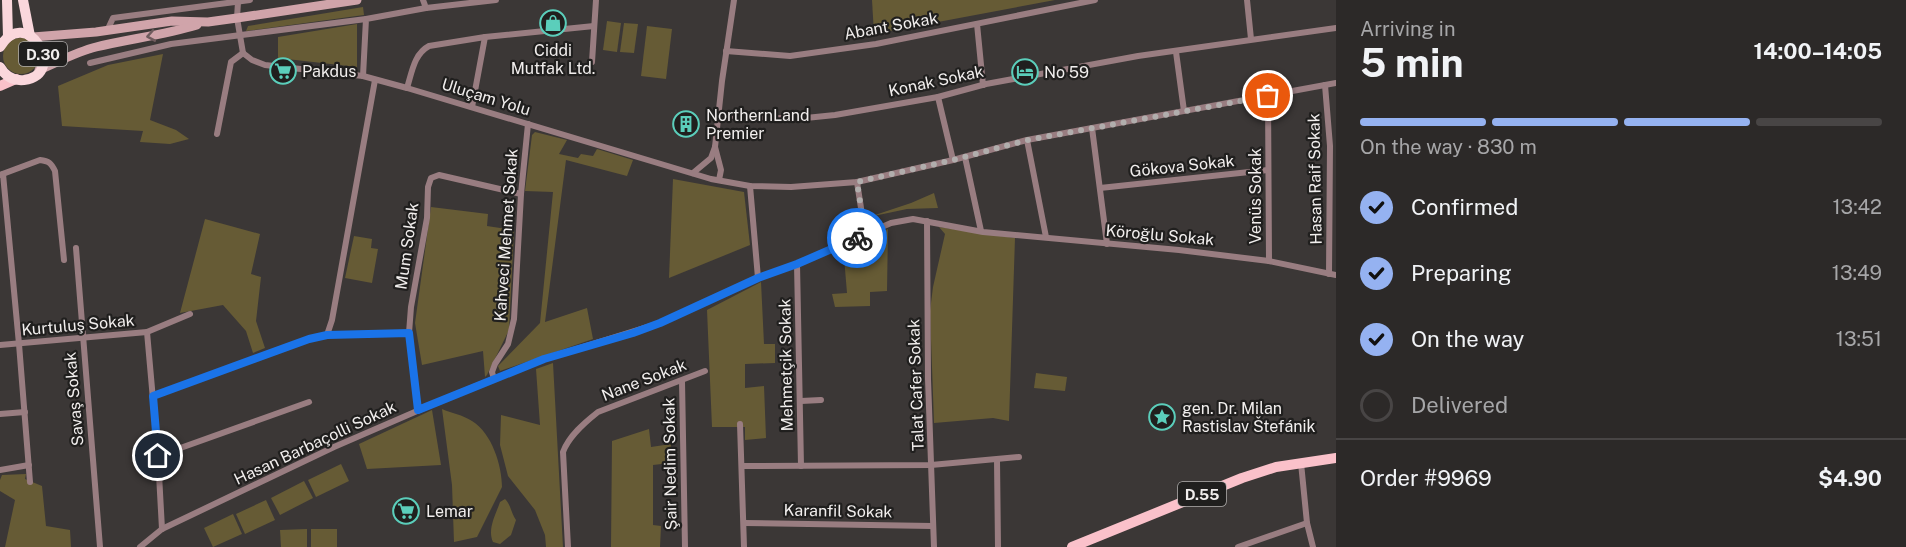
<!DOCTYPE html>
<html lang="en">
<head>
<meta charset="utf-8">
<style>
	body { margin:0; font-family:"Public Sans",sans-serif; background:#383534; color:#f1f3f6; height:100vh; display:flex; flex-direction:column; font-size:22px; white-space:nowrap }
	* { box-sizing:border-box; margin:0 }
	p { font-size:20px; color:#a6a6a8 }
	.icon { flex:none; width:33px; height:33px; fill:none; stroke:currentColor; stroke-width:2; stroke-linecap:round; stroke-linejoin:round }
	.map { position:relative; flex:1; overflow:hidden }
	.side { display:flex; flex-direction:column; background:#2c2928; width:570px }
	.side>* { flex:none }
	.pin { position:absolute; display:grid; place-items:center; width:51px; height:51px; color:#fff; margin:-26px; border:3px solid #fff; border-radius:50%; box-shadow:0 2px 6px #0007 }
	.courier { position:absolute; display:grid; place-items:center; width:60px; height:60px; margin:-30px; border:4px solid #1a73e8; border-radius:50%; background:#fff; color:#222; box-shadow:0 2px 8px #0007 }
	.overview em { font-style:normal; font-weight:700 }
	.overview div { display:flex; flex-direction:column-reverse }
	.overview { display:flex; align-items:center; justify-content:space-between; height:102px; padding:0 24px }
	h1 { font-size:39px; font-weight:700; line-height:45px }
	.bar { display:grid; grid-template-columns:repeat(4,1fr); gap:9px 6px; align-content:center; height:72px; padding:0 24px }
	.bar i { height:8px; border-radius:4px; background:#484545 }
	.bar .active { background:#95b2f1 }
	.bar p { grid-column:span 4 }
	.line { display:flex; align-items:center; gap:15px; padding:0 24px; border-top:2px solid #484545 }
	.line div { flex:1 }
	ol { padding:0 24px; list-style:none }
	li { display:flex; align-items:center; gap:18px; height:66px }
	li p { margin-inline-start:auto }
	li .icon { padding:6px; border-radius:50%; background:#95b2f1; color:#111; stroke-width:4 }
	li:last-child { color:#a6a6a8 }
	li i { width:33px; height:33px; border:3px solid #484545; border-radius:50% }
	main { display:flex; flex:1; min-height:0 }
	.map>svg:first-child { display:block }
</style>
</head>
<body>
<main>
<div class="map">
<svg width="1336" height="547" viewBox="0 0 1336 547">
	<rect width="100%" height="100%" fill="#3b3736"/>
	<g fill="#665b35">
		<polygon points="872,0 1055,0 874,34"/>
		<polygon points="363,7 364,15 246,31 248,26"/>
		<polygon points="607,21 621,23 617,52 603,50"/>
		<polygon points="624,23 638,24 634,53 620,52"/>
		<polygon points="357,24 357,67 278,58 278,37"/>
		<polygon points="647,26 672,29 666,79 641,76"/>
		<circle cx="21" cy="56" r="18"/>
		<polygon points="163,54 150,120 176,130 189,139 170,144 140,142 143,131 62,126 58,86 108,65"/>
		<polygon points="535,132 567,140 559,154 578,158 581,154 593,156 597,149 633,160 627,176 566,160 545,322 587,308 593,339 500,371 498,366 540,323 553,192 525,191 532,135"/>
		<polygon points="673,179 744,192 750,245 669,278"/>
		<polygon points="934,193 938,208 907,209 869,217 911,203"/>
		<polygon points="431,207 488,214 487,226 514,230 509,330 487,375 485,377 483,351 422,365 415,323"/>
		<polygon points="205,219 260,234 251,274 261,277 256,321 265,348 253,353 246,331 223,305 180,313"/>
		<polygon points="939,227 1015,238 1009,421 993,418 934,423 930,311 933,287 945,234"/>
		<polygon points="888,229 887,291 870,292 870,306 835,307 832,294 847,293 844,257 841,250"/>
		<polygon points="354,236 372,239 371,248 378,249 372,283 345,278"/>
		<polygon points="761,282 764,344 775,344 775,363 745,364 745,388 764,386 766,438 745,440 745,427 712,427 707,310"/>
		<polygon points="553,363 563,547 546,547 545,535 535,510 508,476 500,445 501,415 540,425 536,369"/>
		<polygon points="1036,373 1067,377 1065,391 1034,388"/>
		<path d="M442 409C451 413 463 415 472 421 492 433 502 466 502 487L477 537 454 542 452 485Z"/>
		<polygon points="432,410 441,465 367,469 359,444"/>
		<polygon points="649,429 651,447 671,444 670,463 653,465 653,525 661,526 660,547 611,547 612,441"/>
		<polygon points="341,464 349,481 316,497 308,480"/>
		<polygon points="26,474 25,479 42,486 46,526 70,530 71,547 5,547 15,500 0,491 0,480 2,475"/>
		<polygon points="304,481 313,498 280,515 271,498"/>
		<path d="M505 499C511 505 511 513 516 520L511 535 500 544 493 542C487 529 496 514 500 502Z"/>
		<polygon points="266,500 275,520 245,534 236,514"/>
		<polygon points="233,514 242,534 213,547 204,528"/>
		<polygon points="307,529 307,547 281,547 280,530"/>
		<rect x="311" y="529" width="26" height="18"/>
	</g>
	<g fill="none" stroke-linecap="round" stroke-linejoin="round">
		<g stroke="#997d81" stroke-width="6">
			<polyline points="423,0 426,8 496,0"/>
			<polyline points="1247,0 1251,39"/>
			<polyline points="238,2 237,18 243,53"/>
			<polyline points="977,24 983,85"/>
			<polyline points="107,31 113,18 250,0"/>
			<polyline points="726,51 790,56 876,44 1095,0"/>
			<polyline points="1176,52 1184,111"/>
			<polyline points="243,53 252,60 265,65 363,76 407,88 711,179 750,186 791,187 857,182 953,160 1027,140 1336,83"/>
			<polyline points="592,62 596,0"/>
			<polyline points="90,63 171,44 366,19"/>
			<polyline points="363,76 366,19 426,8"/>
			<polyline points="1325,85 1330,146 1329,274"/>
			<path d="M407 88C412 72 414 54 429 46L485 37 594 26"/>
			<polyline points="1268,96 1269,261"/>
			<polyline points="938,97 953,160"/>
			<polyline points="472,107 485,37"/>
			<polyline points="719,115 796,119 835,115 938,97 986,84 1138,56 1336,28"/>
			<polyline points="1092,128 1107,244"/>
			<polyline points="217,134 231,62 243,53"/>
			<polyline points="1027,140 1046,237"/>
			<polyline points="715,147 721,170 719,180"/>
			<polyline points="965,157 981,231"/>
			<polyline points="693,173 711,158 715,147 722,81 734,0"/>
			<polyline points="3,174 19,344 30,482"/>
			<path d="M0 175 40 160C49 161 51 163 55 171L64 260"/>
			<polyline points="857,182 865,234"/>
			<polyline points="750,186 758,278"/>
			<polyline points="1100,188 1268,170"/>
			<polyline points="927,221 928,379 934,547"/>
			<polyline points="76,248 100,547"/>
			<polyline points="797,264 801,466"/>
			<polyline points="147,332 158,456 162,529"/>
			<polyline points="327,335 409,333"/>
			<polyline points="0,345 147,332 190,314"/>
			<polyline points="494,379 492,372 495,364 508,344 514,319 521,194 528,124"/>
			<polyline points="682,381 685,547"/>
			<polyline points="153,396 309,339 327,335 332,320 375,80"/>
			<polyline points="801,401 821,400"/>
			<polyline points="418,410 409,333 411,307 427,218 428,187 431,178 439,175 521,194"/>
			<polyline points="0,414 25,412"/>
			<polyline points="740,424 744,547"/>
			<polyline points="158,456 309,402"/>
			<polyline points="997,460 998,547"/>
			<polyline points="1301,463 1307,523 1313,547"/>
			<polyline points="742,466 931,465 1019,457"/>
			<polyline points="0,470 29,465"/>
			<polyline points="744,523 932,526"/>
			<polyline points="140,547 162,529 334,447 454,395 544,359 660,323 758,278 797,264 891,223 913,219 983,232 1179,250 1269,261 1336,275"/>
			<path d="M568 547 563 452C569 436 584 423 598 412L705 371"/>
			<polyline points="1238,547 1307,523"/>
		</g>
		<g stroke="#d0a4aa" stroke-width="9">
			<polyline points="33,37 96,32 172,21 208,22 237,18 357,0"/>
			<path d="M39 70C58 62 76 52 96 47 129 39 164 35 197 25"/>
		</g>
		<g stroke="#fac1ca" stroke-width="10">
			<polyline points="0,86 16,79"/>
			<polyline points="1072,547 1242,478 1276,467 1336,458"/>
		</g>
		<g stroke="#fad7dc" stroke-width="10">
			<polyline points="7,0 8,37"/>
			<polyline points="23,0 30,36"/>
			<path d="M0 47C26 3 69 74 24 80 13 81 5 76 0 67"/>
		</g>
	</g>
	<defs><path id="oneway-chevron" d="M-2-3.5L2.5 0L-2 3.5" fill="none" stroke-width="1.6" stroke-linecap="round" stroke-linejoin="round" transform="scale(1.5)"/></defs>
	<use stroke="#6f5b5d" href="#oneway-chevron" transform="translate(151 36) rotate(170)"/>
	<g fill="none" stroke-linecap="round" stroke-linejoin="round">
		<polyline stroke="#b1aead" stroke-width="6" stroke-dasharray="0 10.8" points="857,238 865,234 857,182 953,160 1028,140 1268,96"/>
		<polyline stroke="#1a73e8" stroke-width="8" points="158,456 153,396 309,339 327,335 409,333 418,410 544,359 633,333 660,323 758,278 797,264 857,238"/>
	</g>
	<defs>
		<g id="shop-ring" transform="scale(1.35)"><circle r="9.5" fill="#201f1e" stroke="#5bcebb" stroke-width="1.5"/><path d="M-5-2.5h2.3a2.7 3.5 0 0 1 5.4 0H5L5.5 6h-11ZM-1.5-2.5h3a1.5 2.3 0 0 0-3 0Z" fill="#5bcebb"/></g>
		<g id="supermarket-ring" transform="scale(1.35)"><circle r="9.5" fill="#201f1e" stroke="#5bcebb" stroke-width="1.5"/><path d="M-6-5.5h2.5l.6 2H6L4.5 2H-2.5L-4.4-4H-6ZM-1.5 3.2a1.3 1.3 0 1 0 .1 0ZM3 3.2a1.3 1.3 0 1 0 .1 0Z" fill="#5bcebb"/></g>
		<g id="hotel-ring" transform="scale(1.35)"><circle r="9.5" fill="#201f1e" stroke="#5bcebb" stroke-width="1.5"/><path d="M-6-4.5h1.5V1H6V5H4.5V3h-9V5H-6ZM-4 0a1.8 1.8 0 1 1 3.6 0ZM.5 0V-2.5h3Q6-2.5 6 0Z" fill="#5bcebb"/></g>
		<g id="building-ring" transform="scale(1.35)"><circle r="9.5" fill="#201f1e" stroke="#5bcebb" stroke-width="1.5"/><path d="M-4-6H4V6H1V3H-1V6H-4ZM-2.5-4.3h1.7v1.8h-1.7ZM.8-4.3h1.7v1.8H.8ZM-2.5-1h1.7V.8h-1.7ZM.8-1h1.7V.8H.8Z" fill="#5bcebb"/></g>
		<g id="sight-ring" transform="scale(1.35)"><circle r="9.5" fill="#201f1e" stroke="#5bcebb" stroke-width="1.5"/><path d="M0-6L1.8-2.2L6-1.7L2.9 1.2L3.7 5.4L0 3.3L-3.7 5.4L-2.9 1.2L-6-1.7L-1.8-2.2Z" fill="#5bcebb"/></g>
	</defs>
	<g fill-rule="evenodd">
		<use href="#shop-ring" x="553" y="23"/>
		<use href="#supermarket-ring" x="283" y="71"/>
		<use href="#hotel-ring" x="1025" y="72"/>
		<use href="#building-ring" x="686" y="124"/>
		<use href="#sight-ring" x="1162" y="417"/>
		<use href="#supermarket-ring" x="406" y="511"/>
	</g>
	<g text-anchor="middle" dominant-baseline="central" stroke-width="4.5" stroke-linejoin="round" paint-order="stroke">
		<g fill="#201f1e" stroke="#b2b0af" stroke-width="1.5">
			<rect x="19" y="42" width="48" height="24" rx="4.5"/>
			<rect x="1178" y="482" width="48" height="24" rx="4.5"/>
		</g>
		<g font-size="15" font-weight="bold" fill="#f1eeed">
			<text x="43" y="54">D.30</text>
			<text x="1202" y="494">D.55</text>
		</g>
		<g font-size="16" fill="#f1eeed" stroke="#201f1e">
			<text transform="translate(891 26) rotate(-10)">Abant Sokak</text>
			<text transform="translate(936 81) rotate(-12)">Konak Sokak</text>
			<text transform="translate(486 97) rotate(17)">Uluçam Yolu</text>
			<text transform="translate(1182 166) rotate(-6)">Gökova Sokak</text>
			<text transform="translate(1315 179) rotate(-91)">Hasan Raif Sokak</text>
			<text transform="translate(1255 196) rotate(-90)">Venüs Sokak</text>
			<text transform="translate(506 235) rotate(-86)">Kahveci Mehmet Sokak</text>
			<text transform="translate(1160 235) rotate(5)">Köroğlu Sokak</text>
			<text transform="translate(407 246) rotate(-82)">Mum Sokak</text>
			<text transform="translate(78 325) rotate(-5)">Kurtuluş Sokak</text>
			<text transform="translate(786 365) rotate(-91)">Mehmetçik Sokak</text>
			<text transform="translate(644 380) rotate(-21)">Nane Sokak</text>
			<text transform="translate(916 385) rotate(-92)">Talat Cafer Sokak</text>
			<text transform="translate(74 399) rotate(-95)">Savaş Sokak</text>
			<text transform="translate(315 443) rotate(-25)">Hasan Barbaçolli Sokak</text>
			<text transform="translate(670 464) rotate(-91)">Şair Nedim Sokak</text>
			<text transform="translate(838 511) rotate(1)">Karanfil Sokak</text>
		</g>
		<g font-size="16" fill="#f1eeed" stroke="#201f1e" text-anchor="start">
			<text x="553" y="50" text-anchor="middle">Ciddi<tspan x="553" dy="18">Mutfak Ltd.</tspan></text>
			<text x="302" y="71">Pakdus</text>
			<text x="1044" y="72">No 59</text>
			<text x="706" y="115">NorthernLand<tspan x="706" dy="18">Premier</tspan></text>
			<text x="1182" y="408">gen. Dr. Milan<tspan x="1182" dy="18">Rastislav Štefánik</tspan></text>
			<text x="426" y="511">Lemar</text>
		</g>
	</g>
</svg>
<div class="pin" style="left:1268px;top:96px;background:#ea580c"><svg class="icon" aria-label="bag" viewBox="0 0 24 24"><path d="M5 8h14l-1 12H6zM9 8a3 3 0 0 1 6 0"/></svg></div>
<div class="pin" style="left:158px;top:456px;background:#1f2937"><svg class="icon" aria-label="home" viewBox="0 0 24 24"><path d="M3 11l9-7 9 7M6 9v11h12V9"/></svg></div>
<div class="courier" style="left:857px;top:238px"><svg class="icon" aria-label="bike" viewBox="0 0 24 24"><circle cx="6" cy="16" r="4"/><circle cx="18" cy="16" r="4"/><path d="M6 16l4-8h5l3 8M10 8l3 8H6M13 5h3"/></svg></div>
</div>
<section class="side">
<div class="overview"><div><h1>5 min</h1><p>Arriving in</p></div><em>14:00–14:05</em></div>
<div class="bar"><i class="active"></i><i class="active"></i><i class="active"></i><i></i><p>On the way · 830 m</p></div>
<ol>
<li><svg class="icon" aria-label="check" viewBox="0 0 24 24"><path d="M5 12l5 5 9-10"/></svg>Confirmed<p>13:42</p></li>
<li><svg class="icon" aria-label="check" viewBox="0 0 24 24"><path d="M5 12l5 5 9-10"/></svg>Preparing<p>13:49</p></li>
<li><svg class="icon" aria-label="check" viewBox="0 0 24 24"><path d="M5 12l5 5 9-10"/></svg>On the way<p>13:51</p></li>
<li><i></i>Delivered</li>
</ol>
<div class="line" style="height:78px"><div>Order #9969</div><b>$4.90</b></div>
</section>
</main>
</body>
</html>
